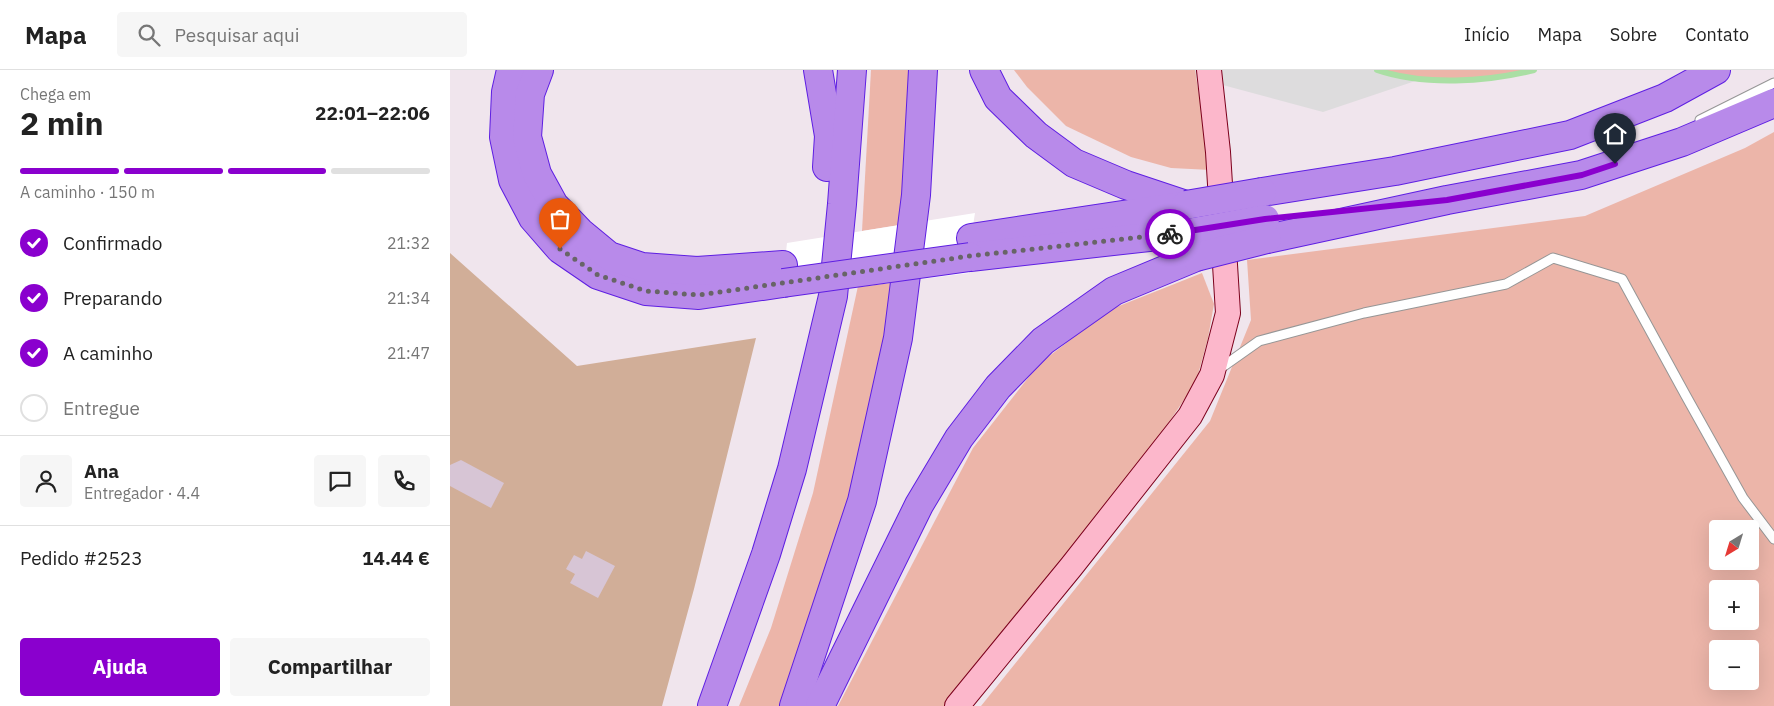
<!DOCTYPE html>
<html lang="pt">
<head>
<meta charset="utf-8">
<style>
	body { margin:0; font-family:"IBM Plex Sans",sans-serif; background:#f6f6f6; color:#222; height:100vh; display:flex; flex-direction:column; font-size:19px; white-space:nowrap }
	* { box-sizing:border-box; margin:0 }
	p { font-size:16px; color:#767676 }
	.icon { flex:none; width:28px; height:28px; fill:none; stroke:currentColor; stroke-width:2; stroke-linecap:round; stroke-linejoin:round }
	.map { position:relative; flex:1; overflow:hidden }
	.drawer { display:flex; flex-direction:column; background:#fff; width:450px }
	.drawer>* { flex:none }
	.needle { width:32px; rotate:218deg }
	.tools { position:absolute; left:1259px; top:450px; display:grid; gap:10px }
	.tools a { display:grid; place-items:center; width:50px; height:50px; border-radius:5px; background:#fff; box-shadow:0 5px 20px #0002; font-size:25px }
	.pin { position:absolute; display:grid; place-items:center; width:42px; height:42px; color:#fff; margin:-51px -21px; border-radius:50% 50% 50% 0; rotate:-45deg; box-shadow:0 0 5px #0007 }
	.pin .icon { rotate:45deg }
	.courier { position:absolute; display:grid; place-items:center; width:50px; height:50px; margin:-25px; border:4px solid #8a00ce; border-radius:50%; background:#fff; color:#222; box-shadow:0 1px 6px #0007 }
	.overview em { font-style:normal; font-weight:800 }
	.overview div { display:flex; flex-direction:column-reverse }
	.overview { display:flex; align-items:center; justify-content:space-between; height:85px; padding:0 20px }
	h1 { font-size:32px; font-weight:800; line-height:38px }
	.bar { display:grid; grid-template-columns:repeat(4,1fr); gap:8px 5px; align-content:center; height:60px; padding:0 20px }
	.bar i { height:6px; border-radius:4px; background:#e0e0e0 }
	.bar .on { background:#8a00ce }
	.bar p { grid-column:span 4 }
	.line { display:flex; align-items:center; gap:12px; padding:0 20px; border-top:1px solid #e0e0e0 }
	.line div { flex:1 }
	.round { display:grid; place-items:center; flex:none; width:52px; height:52px; border-radius:5px; background:#f6f6f6 }
	ol { padding:0 20px; list-style:none }
	li { display:flex; align-items:center; gap:15px; height:55px }
	li p { margin-inline-start:auto }
	li .icon { padding:5px; border-radius:50%; background:#8a00ce; color:#fff; stroke-width:4 }
	li:last-child { color:#767676 }
	li i { width:28px; height:28px; border:2px solid #e0e0e0; border-radius:50% }
	.primary-button { display:flex; gap:10px; margin-top:auto; padding:10px 20px }
	.primary-button a { flex:1; height:58px; border-radius:5px; background:#8a00ce; color:#fff; font-size:20px; font-weight:800; line-height:58px; text-align:center }
	.primary-button a+a { background:#f6f6f6; color:#222 }
	header { display:flex; align-items:center; gap:30px; box-sizing:border-box; height:70px; padding:0 25px; background:#fff; border-bottom:1px solid #e0e0e0 }
	header strong { font-size:24px }
	nav { display:flex; gap:28px; margin-inline-start:auto; font-size:18px }
	.search { width:350px; height:45px; background:#f6f6f6; display:flex; align-items:center; gap:12px; box-sizing:border-box; padding:0 18px; border-radius:5px; color:#767676; font-size:19px }
	main { display:flex; flex:1; min-height:0 }
	.map>svg:first-child { display:block }
</style>
</head>
<body>
<header>
<strong>Mapa</strong>
<div class="search"><svg class="icon" aria-label="search" viewBox="0 0 24 24"><circle cx="10" cy="10" r="6"/><path d="M15 15l6 6"/></svg>Pesquisar aqui</div>
<nav><a>Início</a><a>Mapa</a><a>Sobre</a><a>Contato</a></nav>
</header>
<main>
<section class="drawer">
<div class="overview"><div><h1>2 min</h1><p>Chega em</p></div><em>22:01–22:06</em></div>
<div class="bar"><i class="on"></i><i class="on"></i><i class="on"></i><i></i><p>A caminho · 150 m</p></div>
<ol>
<li><svg class="icon" aria-label="check" viewBox="0 0 24 24"><path d="M5 12l5 5 9-10"/></svg>Confirmado<p>21:32</p></li>
<li><svg class="icon" aria-label="check" viewBox="0 0 24 24"><path d="M5 12l5 5 9-10"/></svg>Preparando<p>21:34</p></li>
<li><svg class="icon" aria-label="check" viewBox="0 0 24 24"><path d="M5 12l5 5 9-10"/></svg>A caminho<p>21:47</p></li>
<li><i></i>Entregue</li>
</ol>
<div class="line" style="height:90px"><a class="round"><svg class="icon" aria-label="person" viewBox="0 0 24 24"><circle cx="12" cy="8" r="4"/><path d="M4 21q1-7 8-7t8 7"/></svg></a><div><b>Ana</b><p>Entregador · 4.4</p></div><a class="round"><svg class="icon" aria-label="chat" viewBox="0 0 24 24"><path d="M4 5h16v11H9l-5 4z"/></svg></a><a class="round"><svg class="icon" aria-label="phone" viewBox="0 0 24 24"><path d="M5 4h4l2 5-3 2q2 4 5 5l2-3 5 2v4C11 20 4 13 5 4z"/></svg></a></div>
<div class="line" style="height:65px"><div>Pedido #2523</div><b>14.44 €</b></div>
<div class="primary-button"><a>Ajuda</a><a>Compartilhar</a></div>
</section>
<div class="map">
<svg width="1324" height="636" viewBox="0 0 1324 636">
	<rect width="100%" height="100%" fill="#f0e5ed"/>
	<polygon fill="#dddcdd" points="717,0 998,0 873,42"/>
	<g fill="#ecb5a9" fill-rule="evenodd">
		<polygon points="421,0 464,0 455,154 412,161"/>
		<polygon points="564,0 745,0 761,100 721,98 681,87 616,56 577,17"/>
		<polygon points="933,0 1081,0 1049,6 1006,9 961,7"/>
		<path d="M1324 62V636H531L760 351 801 250 797 190 1135 146 1295 78ZM1268 459H1300V491H1268ZM1268 519H1300V551H1268ZM1268 579H1300V611H1268Z"/>
		<polygon points="752,203 764,234 758,268 746,312 715,358 496,636 388,636 523,378 589,294 659,240"/>
		<polygon points="446,212 411,399 335,636 289,636 321,558 363,423 408,216"/>
	</g>
	<polygon fill="#d1ae98" points="0,183 127,296 306,268 244,519 212,636 0,636"/>
	<polygon fill="#fff" points="525,143 521,168 519,203 331,227 337,173"/>
	<g fill="none" stroke-linecap="round" stroke-linejoin="round">
		<path stroke="#aadfa4" stroke-width="6" d="M927 0C974 16 1037 12 1084 0"/>
	</g>
	<g fill="#d7c5d5">
		<polygon points="11,390 54,413 41,438 0,416 0,395"/>
		<polygon points="136,481 165,496 148,528 120,513 125,504 116,499 124,485 132,489"/>
	</g>
	<g fill="none" stroke-linecap="round" stroke-linejoin="round">
		<g stroke="#969696" stroke-width="11">
			<g id="service">
				<polyline points="1250,50 1324,13"/>
				<polyline points="768,300 809,271 914,243 1056,214 1103,188 1172,209 1236,326 1293,428 1324,469"/>
			</g>
		</g>
		<g stroke="#7c011c" stroke-width="26">
			<polyline id="secondary" points="507,636 621,497 740,346 762,305 778,243 768,82 759,0"/>
		</g>
		<g stroke="#5e1fe2" stroke-width="30">
			<g id="motorway">
				<polyline points="61,0 56,22 54,67 63,110 83,148 110,179 148,205 196,221 249,225 333,213"/>
				<polyline points="89,0 80,24 77,67 87,104 104,135 130,162 159,186 192,197 247,201 333,195"/>
				<polyline points="368,0 379,66 377,97"/>
				<polyline points="534,0 548,28 586,65 624,93 676,115 736,135"/>
				<polyline points="812,122 945,101 1120,65 1215,28 1266,0"/>
				<polyline points="521,168 732,136"/>
				<polyline points="817,169 997,130 1131,105 1232,72 1324,33"/>
				<polyline points="520,187 744,162"/>
				<polyline points="262,636 316,484 342,399 383,226 392,134 402,0"/>
				<polyline points="344,636 412,431 448,268 466,125 473,0"/>
				<polyline points="370,636 469,435 509,368 548,317 593,271 664,221 746,187"/>
			</g>
		</g>
		<use href="#service" stroke="#fff" stroke-width="9"/>
		<use href="#secondary" stroke="#fcb7cb" stroke-width="24"/>
		<use href="#motorway" stroke="#b88aea" stroke-width="28"/>
		<g stroke="#5e1fe2" stroke-width="30" stroke-linecap="butt">
			<g id="motorway-bridge">
				<polyline points="736,135 812,122"/>
				<polyline points="744,162 815,149"/>
				<polyline points="746,187 817,169"/>
				<polyline points="333,213 520,187"/>
			</g>
		</g>
		<use href="#motorway-bridge" stroke="#b88aea" stroke-width="28"/>
	</g>
	<g fill="none" stroke-linecap="round" stroke-linejoin="round">
		<polyline stroke="#686467" stroke-width="5" stroke-dasharray="0 9" points="110,179 148,205 196,221 249,225 520,186 720,164"/>
		<polyline stroke="#8a00ce" stroke-width="6" points="720,164 815,149 997,130 1132,105 1165,94"/>
	</g>
</svg>
<div class="tools">
<a><svg class="needle" viewBox="-14 -14 28 28"><path d="M0-13l5 13h-10z" fill="#e53935"/><path d="M0 13l5-13h-10z" fill="#767676"/></svg></a>
<a>+</a>
<a>−</a>
</div>
<div class="pin" style="left:110px;top:179px;background:#ea580c"><svg class="icon" aria-label="bag" viewBox="0 0 24 24"><path d="M5 8h14l-1 12H6zM9 8a3 3 0 0 1 6 0"/></svg></div>
<div class="pin" style="left:1165px;top:94px;background:#1f2937"><svg class="icon" aria-label="home" viewBox="0 0 24 24"><path d="M3 11l9-7 9 7M6 9v11h12V9"/></svg></div>
<div class="courier" style="left:720px;top:164px"><svg class="icon" aria-label="bike" viewBox="0 0 24 24"><circle cx="6" cy="16" r="4"/><circle cx="18" cy="16" r="4"/><path d="M6 16l4-8h5l3 8M10 8l3 8H6M13 5h3"/></svg></div>
</div>
</main>
</body>
</html>
